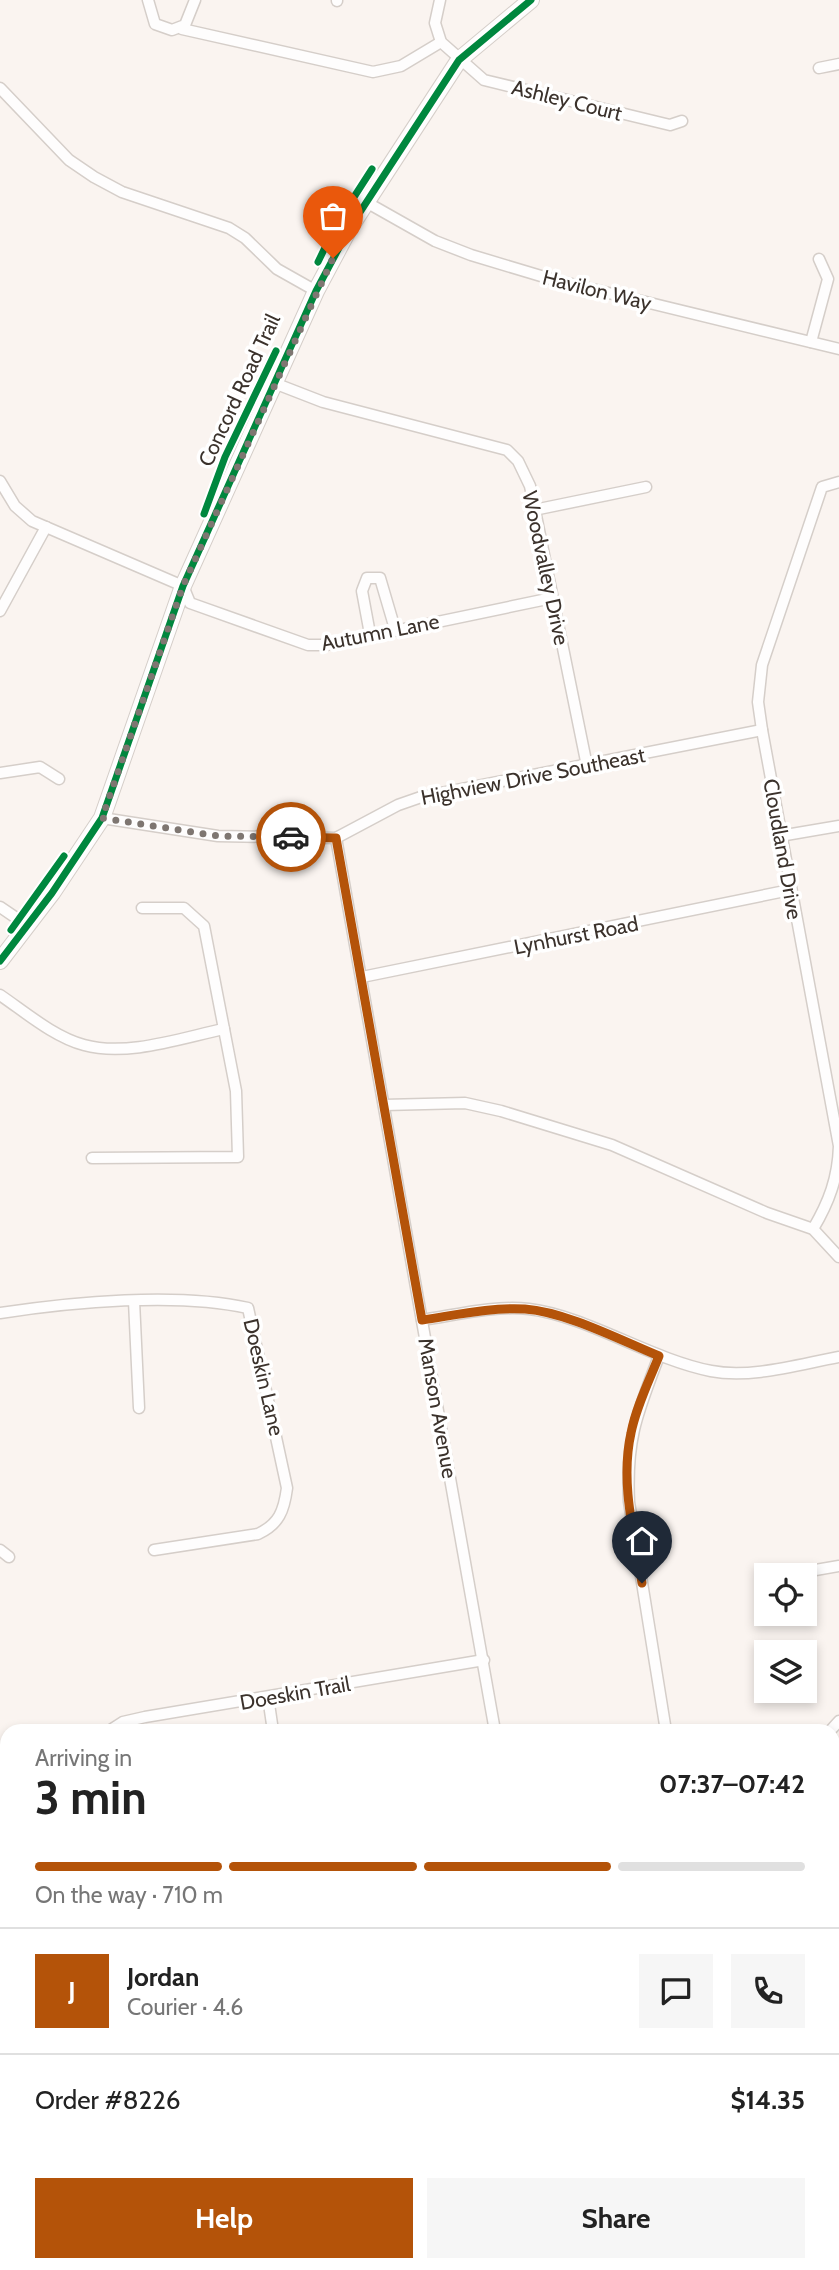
<!DOCTYPE html>
<html lang="en">
<head>
<meta charset="utf-8">
<style>
	body { margin:0; font-family:Cabin,sans-serif; background:#f6f6f6; color:#222; height:100vh; display:flex; flex-direction:column; font-size:26px; white-space:nowrap }
	* { box-sizing:border-box; margin:0 }
	p { font-size:23px; color:#767676 }
	.icon { flex:none; width:38px; height:38px; fill:none; stroke:currentColor; stroke-width:2; stroke-linecap:round; stroke-linejoin:round }
	.map { position:relative; flex:1; overflow:hidden }
	.side { position:absolute; left:0px; top:1724px; width:840px; height:548px; display:flex; flex-direction:column; background:#fff; border-radius:21px 21px 0 0; box-shadow:0 4px 10px #0003 }
	.side>* { flex:none }
	.buttons { position:absolute; left:754px; top:1563px; display:grid; gap:14px }
	.buttons a { display:grid; place-items:center; width:63px; height:63px; border-radius:0px; background:#fff; box-shadow:0 4px 10px #0003; font-size:35px }
	.pin { position:absolute; display:grid; place-items:center; width:60px; height:60px; color:#fff; margin:-72px -30px; border-radius:50% 50% 50% 0; rotate:-45deg; box-shadow:0 0 7px #0007 }
	.pin .icon { rotate:45deg }
	.courier { position:absolute; display:grid; place-items:center; width:70px; height:70px; margin:-35px; border:5px solid #b45309; border-radius:50%; background:#fff; color:#222; box-shadow:0 2px 9px #0007 }
	.overview em { font-style:normal; font-weight:800 }
	.overview div { display:flex; flex-direction:column-reverse }
	.overview { display:flex; align-items:center; justify-content:space-between; height:119px; padding:0 35px }
	h1 { font-size:46px; font-weight:800; line-height:52px }
	.bar { display:grid; grid-template-columns:repeat(4,1fr); gap:10px 7px; align-content:center; height:84px; padding:0 35px }
	.bar i { height:9px; border-radius:5px; background:#e0e0e0 }
	.bar .selected { background:#b45309 }
	.bar p { grid-column:span 4 }
	.line { display:flex; align-items:center; gap:18px; padding:0 35px; border-top:2px solid #e0e0e0 }
	.line div { flex:1 }
	.round { display:grid; place-items:center; flex:none; width:74px; height:74px; border-radius:0px; background:#f6f6f6 }
	.primary-button { display:flex; gap:14px; margin-top:auto; padding:14px 35px }
	.primary-button a { flex:1; height:80px; border-radius:0px; background:#b45309; color:#fff; font-size:28px; font-weight:800; line-height:80px; text-align:center }
	.primary-button a+a { background:#f6f6f6; color:#222 }
	.map>svg:first-child { display:block }
</style>
</head>
<body>
<div class="map">
<svg width="839" height="2270" viewBox="0 0 839 2270">
	<rect width="100%" height="100%" fill="#faf4f0"/>
	<g fill="none" stroke-linecap="round" stroke-linejoin="round">
		<g stroke="#d5cec9" stroke-width="13">
			<g id="street">
				<polyline points="148,0 155,24 172,30 185,25 195,0"/>
				<polyline points="440,0 435,23 441,42 484,80 670,125 682,121"/>
				<polyline points="337,1 337,0"/>
				<polyline points="182,29 373,72 401,66 441,42"/>
				<polyline points="819,68 839,64"/>
				<polyline points="0,88 69,160 94,177 122,192 229,228 245,238 277,269 316,291"/>
				<polyline points="366,202 435,241 471,255 551,279 839,349"/>
				<polyline points="811,342 828,279 819,259"/>
				<polyline points="274,383 323,402 507,450 518,461 530,486 587,766"/>
				<polyline points="0,481 15,506 32,521 183,586 190,603 308,645 327,645 552,598"/>
				<polyline points="534,510 646,487"/>
				<polyline points="0,611 46,527"/>
				<polyline points="370,634 362,591 367,578 380,578 395,629"/>
				<polyline points="0,773 40,767 59,779"/>
				<polyline points="102,818 218,836 336,838 398,805 421,797 762,730"/>
				<polyline points="780,836 839,826"/>
				<polyline points="336,838 495,1731"/>
				<polyline points="0,907 28,926"/>
				<polyline points="362,977 790,890"/>
				<path d="M0 995C25 1012 54 1037 84 1045 127 1057 181 1038 224 1029"/>
				<polyline points="384,1105 465,1103 501,1111 612,1145 767,1213 813,1229 839,1257"/>
				<polyline points="92,1158 238,1157 236,1091 204,926 184,908 142,908"/>
				<path d="M813 1229C829 1202 838 1178 839 1146L762 730 758 702 762 665 822 487 839 482"/>
				<polyline points="134,1301 139,1408"/>
				<path d="M0 1313C73 1302 177 1292 248 1308L287 1488C284 1511 279 1524 258 1534L154 1550"/>
				<path d="M422 1320C456 1315 494 1305 529 1309 587 1316 650 1359 711 1371 751 1379 800 1364 839 1357"/>
				<path d="M659 1356C637 1414 626 1439 629 1502L666 1731"/>
				<polyline points="0,1550 9,1557"/>
				<polyline points="804,1572 839,1566"/>
				<polyline points="268,1697 273,1731"/>
				<polyline points="109,1731 123,1722 145,1717 484,1660"/>
				<polyline points="830,1731 839,1721"/>
				<polyline points="0,1844 7,1843"/>
				<polyline points="0,2055 7,2054"/>
				<polyline points="0,2119 7,2154"/>
				<polyline points="29,2264 30,2270"/>
				<polyline points="178,2270 180,2264"/>
				<polyline points="385,2270 387,2264"/>
			</g>
		</g>
		<g stroke="#d5cec9" stroke-width="18">
			<polyline id="secondary" points="0,961 52,893 102,818 183,586 316,291 349,229 459,60 531,0"/>
		</g>
		<use href="#street" stroke="#fefdfd" stroke-width="10"/>
		<use href="#secondary" stroke="#fefdfd" stroke-width="16"/>
		<g stroke="#fff" stroke-width="11">
			<g id="cycleway">
				<polyline points="318,262 336,225 372,169"/>
				<polyline points="204,514 225,457 276,351"/>
				<polyline points="11,930 64,856"/>
				<polyline points="0,961 52,893 102,818 183,586 316,291 349,229 459,60 531,0"/>
			</g>
		</g>
		<use href="#cycleway" stroke="#00873e" stroke-width="7"/>
	</g>
	<g fill="none" stroke-linecap="round" stroke-linejoin="round">
		<polyline stroke="#7e7671" stroke-width="7" stroke-dasharray="0 12.6" points="291,837 218,836 102,818 183,586 333,258"/>
		<path stroke="#b45309" stroke-width="9" d="M291 837 336 838 422 1320C456 1315 491 1307 525 1309 566 1312 620 1340 659 1356 649 1381 636 1407 631 1433 620 1482 634 1534 642 1583"/>
	</g>
	<g text-anchor="middle" dominant-baseline="central" stroke-width="7" stroke-linejoin="round" paint-order="stroke">
		<g font-size="21" fill="#3b322c" stroke="#fff">
			<text transform="translate(567 100) rotate(14)">Ashley Court</text>
			<text transform="translate(597 290) rotate(14)">Havilon Way</text>
			<text transform="translate(239 390) rotate(-65)">Concord Road Trail</text>
			<text transform="translate(546 568) rotate(78)">Woodvalley Drive</text>
			<text transform="translate(380 632) rotate(-11)">Autumn Lane</text>
			<text transform="translate(533 776) rotate(-11)">Highview Drive Southeast</text>
			<text transform="translate(783 849) rotate(80)">Cloudland Drive</text>
			<text transform="translate(576 935) rotate(-11)">Lynhurst Road</text>
			<text transform="translate(264 1377) rotate(77)">Doeskin Lane</text>
			<text transform="translate(438 1408) rotate(80)">Manson Avenue</text>
			<text transform="translate(295 1693) rotate(-10)">Doeskin Trail</text>
		</g>
	</g>
</svg>
<div class="buttons">
<a><svg class="icon" aria-label="locate" viewBox="0 0 24 24"><circle cx="12" cy="12" r="6"/><path d="M12 2v4M12 18v4M2 12h4M18 12h4"/></svg></a>
<a><svg class="icon" aria-label="layers" viewBox="0 0 24 24"><path d="M12 4l9 5-9 5-9-5zM3 14l9 5 9-5"/></svg></a>
</div>
<div class="pin" style="left:333px;top:258px;background:#ea580c"><svg class="icon" aria-label="bag" viewBox="0 0 24 24"><path d="M5 8h14l-1 12H6zM9 8a3 3 0 0 1 6 0"/></svg></div>
<div class="pin" style="left:642px;top:1583px;background:#1f2937"><svg class="icon" aria-label="home" viewBox="0 0 24 24"><path d="M3 11l9-7 9 7M6 9v11h12V9"/></svg></div>
<div class="courier" style="left:291px;top:837px"><svg class="icon" aria-label="car" viewBox="0 0 24 24"><path d="M5 17H2v-5l4-1 3-4h7l3 4 3 1v5h-3M9 17h6M6 11h13"/><circle cx="7" cy="17" r="2"/><circle cx="17" cy="17" r="2"/></svg></div>
<section class="side">
<div class="overview"><div><h1>3 min</h1><p>Arriving in</p></div><em>07:37–07:42</em></div>
<div class="bar"><i class="selected"></i><i class="selected"></i><i class="selected"></i><i></i><p>On the way · 710 m</p></div>
<div class="line" style="height:126px"><b class="round" style="background:#b45309;color:#fff">J</b><div><b>Jordan</b><p>Courier · 4.6</p></div><a class="round"><svg class="icon" aria-label="chat" viewBox="0 0 24 24"><path d="M4 5h16v11H9l-5 4z"/></svg></a><a class="round"><svg class="icon" aria-label="phone" viewBox="0 0 24 24"><path d="M5 4h4l2 5-3 2q2 4 5 5l2-3 5 2v4C11 20 4 13 5 4z"/></svg></a></div>
<div class="line" style="height:91px"><div>Order #8226</div><b>$14.35</b></div>
<div class="primary-button"><a>Help</a><a>Share</a></div>
</section>
</div>
</body>
</html>
